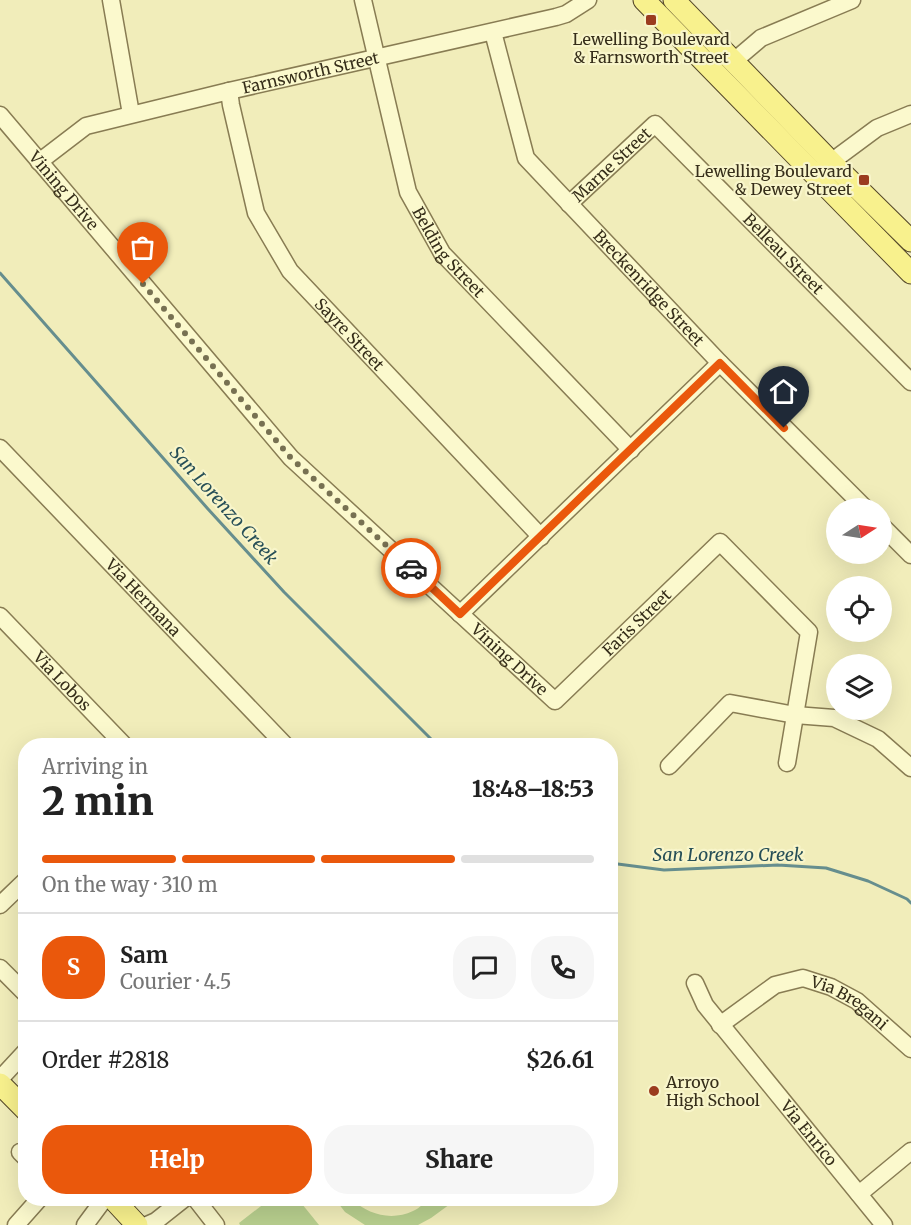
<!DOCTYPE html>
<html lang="en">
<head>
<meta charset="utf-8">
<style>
	body { margin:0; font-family:Merriweather,serif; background:#f6f6f6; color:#222; height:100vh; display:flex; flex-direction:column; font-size:22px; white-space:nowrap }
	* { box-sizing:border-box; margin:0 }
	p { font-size:20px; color:#767676 }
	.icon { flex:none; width:33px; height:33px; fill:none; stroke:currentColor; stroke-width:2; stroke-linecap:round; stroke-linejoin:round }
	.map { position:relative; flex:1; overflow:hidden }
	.panel { position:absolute; left:18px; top:738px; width:600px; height:468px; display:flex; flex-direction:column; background:#fff; border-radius:24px; box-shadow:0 6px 24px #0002 }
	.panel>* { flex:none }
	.needle { width:39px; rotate:78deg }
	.buttons { position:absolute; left:826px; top:498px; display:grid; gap:12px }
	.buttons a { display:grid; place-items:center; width:66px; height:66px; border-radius:50%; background:#fff; box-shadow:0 6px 24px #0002; font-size:30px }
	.pin { position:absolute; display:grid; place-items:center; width:51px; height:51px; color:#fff; margin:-62px -26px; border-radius:50% 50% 50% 0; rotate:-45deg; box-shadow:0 0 6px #0007 }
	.pin .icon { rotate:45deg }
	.courier { position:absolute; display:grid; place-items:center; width:60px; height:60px; margin:-30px; border:4px solid #ea580c; border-radius:50%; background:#fff; color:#222; box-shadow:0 2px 8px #0007 }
	.head em { font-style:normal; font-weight:800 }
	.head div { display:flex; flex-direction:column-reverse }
	.head { display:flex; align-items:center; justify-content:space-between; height:102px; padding:0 24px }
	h1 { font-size:39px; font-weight:800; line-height:45px }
	.bar { display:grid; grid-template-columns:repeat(4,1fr); gap:9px 6px; align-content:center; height:72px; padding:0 24px }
	.bar i { height:8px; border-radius:4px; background:#e0e0e0 }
	.bar .active { background:#ea580c }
	.bar p { grid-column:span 4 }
	.line { display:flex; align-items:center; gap:15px; padding:0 24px; border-top:2px solid #e0e0e0 }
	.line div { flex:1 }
	.round { display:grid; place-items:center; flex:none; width:63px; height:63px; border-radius:24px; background:#f6f6f6 }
	.button { display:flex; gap:12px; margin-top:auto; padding:12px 24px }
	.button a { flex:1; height:69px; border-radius:24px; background:#ea580c; color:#fff; font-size:24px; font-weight:800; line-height:69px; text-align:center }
	.button a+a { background:#f6f6f6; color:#222 }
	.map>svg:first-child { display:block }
</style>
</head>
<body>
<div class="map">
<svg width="911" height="1225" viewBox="0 0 911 1225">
	<rect width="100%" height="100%" fill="#f1edba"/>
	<g fill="#b8cf8e">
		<polygon points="298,1199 319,1225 240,1225 239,1223 270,1199"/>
		<path d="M335 1199H352C368 1215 392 1221 413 1211 420 1208 426 1201 433 1198 440 1197 450 1198 457 1199L431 1218 418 1225H365L345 1212Z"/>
	</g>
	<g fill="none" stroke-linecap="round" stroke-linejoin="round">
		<g stroke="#668e8e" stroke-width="3">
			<polyline points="0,273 208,509 284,592 438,746"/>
			<polyline points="610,863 664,870 778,865 826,868 868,881 907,899 911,903"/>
		</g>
		<g stroke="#887c53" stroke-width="19">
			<g id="minor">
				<polyline points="111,0 131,114"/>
				<path id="s1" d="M363 0 408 192 442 253 631 450"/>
				<path id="s2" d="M493 32 526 158 720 363 865 508"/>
				<polyline points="734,61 761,38 852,0"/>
				<path id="s3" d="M229 91 231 105 256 213 290 271 541 537"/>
				<path id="s4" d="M0 115 291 458 555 701 720 542 809 632 787 763"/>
				<path id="s5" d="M39 162 86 126 229 91 556 17 566 14 588 0"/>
				<polyline points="823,168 877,128 911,114"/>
				<path id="s6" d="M569 204 655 124 911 382"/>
				<path id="s7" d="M0 448 286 746"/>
				<polyline points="882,526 911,555"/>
				<polyline points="460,614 720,363"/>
				<path id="s8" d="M0 616 125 746"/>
				<polyline points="669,766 730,703 795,715 834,718 878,739 911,768"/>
				<polyline points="0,905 26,880"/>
				<polyline points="0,968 26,994"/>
				<path id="s9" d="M695 983 705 1005 884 1225"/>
				<path id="s10" d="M720 1025 775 985 803 978 831 987 857 1001 911 1049"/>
				<polyline points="0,1079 26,1051"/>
				<polyline points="20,1152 26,1158"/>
				<polyline points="859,1194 911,1151"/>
				<polyline points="195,1198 216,1225"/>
				<polyline points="16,1225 40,1198"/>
				<polyline points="85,1225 105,1198"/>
				<polyline points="147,1225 156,1221 185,1198"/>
			</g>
		</g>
		<g stroke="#554829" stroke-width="23">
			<g id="major">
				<polyline points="644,0 911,273"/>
				<polyline points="674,0 831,162 911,241"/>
				<polyline points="0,1084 26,1110"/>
				<polyline points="112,1198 137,1225"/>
			</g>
		</g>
		<use href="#minor" stroke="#fbf9cd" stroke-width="16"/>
		<use href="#major" stroke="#f8f18d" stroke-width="21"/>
	</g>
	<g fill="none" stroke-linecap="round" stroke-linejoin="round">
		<polyline stroke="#777152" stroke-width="6" stroke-dasharray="0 10.8" points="143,284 291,458 411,568"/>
		<polyline stroke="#ea580c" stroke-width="8" points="411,568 460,614 720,363 784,428"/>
	</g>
	<g fill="#9b3c1f" stroke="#f8f5ca" stroke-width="2">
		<rect x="645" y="14" width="12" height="12" rx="3"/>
		<rect x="858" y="174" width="12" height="12" rx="3"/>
		<circle cx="654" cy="1091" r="6"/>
	</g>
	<g text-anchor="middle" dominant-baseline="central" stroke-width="4.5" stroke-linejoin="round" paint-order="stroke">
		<g font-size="16" fill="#362e1a" stroke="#f8f5ca">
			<text x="651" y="39">Lewelling Boulevard<tspan x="651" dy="18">&amp; Farnsworth Street</tspan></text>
			<text x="852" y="171" text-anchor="end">Lewelling Boulevard<tspan x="852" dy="18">&amp; Dewey Street</tspan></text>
			<text x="666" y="1082" text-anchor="start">Arroyo<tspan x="666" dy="18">High School</tspan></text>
		</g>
		<g font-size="16" fill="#362e1a" stroke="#f8f5ca">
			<text stroke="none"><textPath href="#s5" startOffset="290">Farnsworth Street</textPath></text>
			<text stroke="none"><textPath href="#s6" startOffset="58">Marne Street</textPath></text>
			<text stroke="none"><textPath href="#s4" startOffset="99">Vining Drive</textPath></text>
			<text stroke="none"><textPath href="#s1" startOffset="270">Belding Street</textPath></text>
			<text stroke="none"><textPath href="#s6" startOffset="300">Belleau Street</textPath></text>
			<text stroke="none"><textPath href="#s2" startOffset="309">Breckenridge Street</textPath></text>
			<text stroke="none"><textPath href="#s3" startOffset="279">Sayre Street</textPath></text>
			<text stroke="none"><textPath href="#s7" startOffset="207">Via Hermana</textPath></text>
			<text stroke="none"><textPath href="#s4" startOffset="922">Faris Street</textPath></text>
			<text stroke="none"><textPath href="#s4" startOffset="747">Vining Drive</textPath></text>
			<text stroke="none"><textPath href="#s8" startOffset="90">Via Lobos</textPath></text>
			<text stroke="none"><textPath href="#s10" startOffset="150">Via Bregani</textPath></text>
			<text stroke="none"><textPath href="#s9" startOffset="189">Via Enrico</textPath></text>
		</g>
		<g font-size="18" font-style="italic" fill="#274f57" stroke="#f8f5ca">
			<text transform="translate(224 505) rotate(48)">San Lorenzo Creek</text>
			<text x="728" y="854">San Lorenzo Creek</text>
		</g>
	</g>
</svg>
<div class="buttons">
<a><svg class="needle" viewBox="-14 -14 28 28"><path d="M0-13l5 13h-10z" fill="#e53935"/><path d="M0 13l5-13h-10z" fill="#767676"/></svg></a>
<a><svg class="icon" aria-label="locate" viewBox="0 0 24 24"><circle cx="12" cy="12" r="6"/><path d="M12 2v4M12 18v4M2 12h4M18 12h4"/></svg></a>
<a><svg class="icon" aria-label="layers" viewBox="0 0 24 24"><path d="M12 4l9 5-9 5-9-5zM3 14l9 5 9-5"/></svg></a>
</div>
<div class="pin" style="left:143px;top:284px;background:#ea580c"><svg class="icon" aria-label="bag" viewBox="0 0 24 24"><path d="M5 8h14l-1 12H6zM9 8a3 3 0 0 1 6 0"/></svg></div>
<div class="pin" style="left:784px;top:428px;background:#1f2937"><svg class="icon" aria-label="home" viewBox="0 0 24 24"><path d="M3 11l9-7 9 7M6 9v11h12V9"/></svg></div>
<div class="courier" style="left:411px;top:568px"><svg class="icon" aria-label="car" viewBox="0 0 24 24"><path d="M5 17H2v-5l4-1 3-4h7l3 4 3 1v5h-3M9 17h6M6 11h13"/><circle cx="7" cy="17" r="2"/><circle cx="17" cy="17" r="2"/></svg></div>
<section class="panel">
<div class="head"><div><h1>2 min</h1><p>Arriving in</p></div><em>18:48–18:53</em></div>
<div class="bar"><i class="active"></i><i class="active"></i><i class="active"></i><i></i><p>On the way · 310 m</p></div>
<div class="line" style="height:108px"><b class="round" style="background:#ea580c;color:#fff">S</b><div><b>Sam</b><p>Courier · 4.5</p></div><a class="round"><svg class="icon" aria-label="chat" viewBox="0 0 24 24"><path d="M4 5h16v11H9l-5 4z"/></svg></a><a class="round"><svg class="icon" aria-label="phone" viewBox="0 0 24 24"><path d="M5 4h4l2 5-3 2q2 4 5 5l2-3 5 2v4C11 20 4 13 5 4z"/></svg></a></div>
<div class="line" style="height:78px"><div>Order #2818</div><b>$26.61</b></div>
<div class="button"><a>Help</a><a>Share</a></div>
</section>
</div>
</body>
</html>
